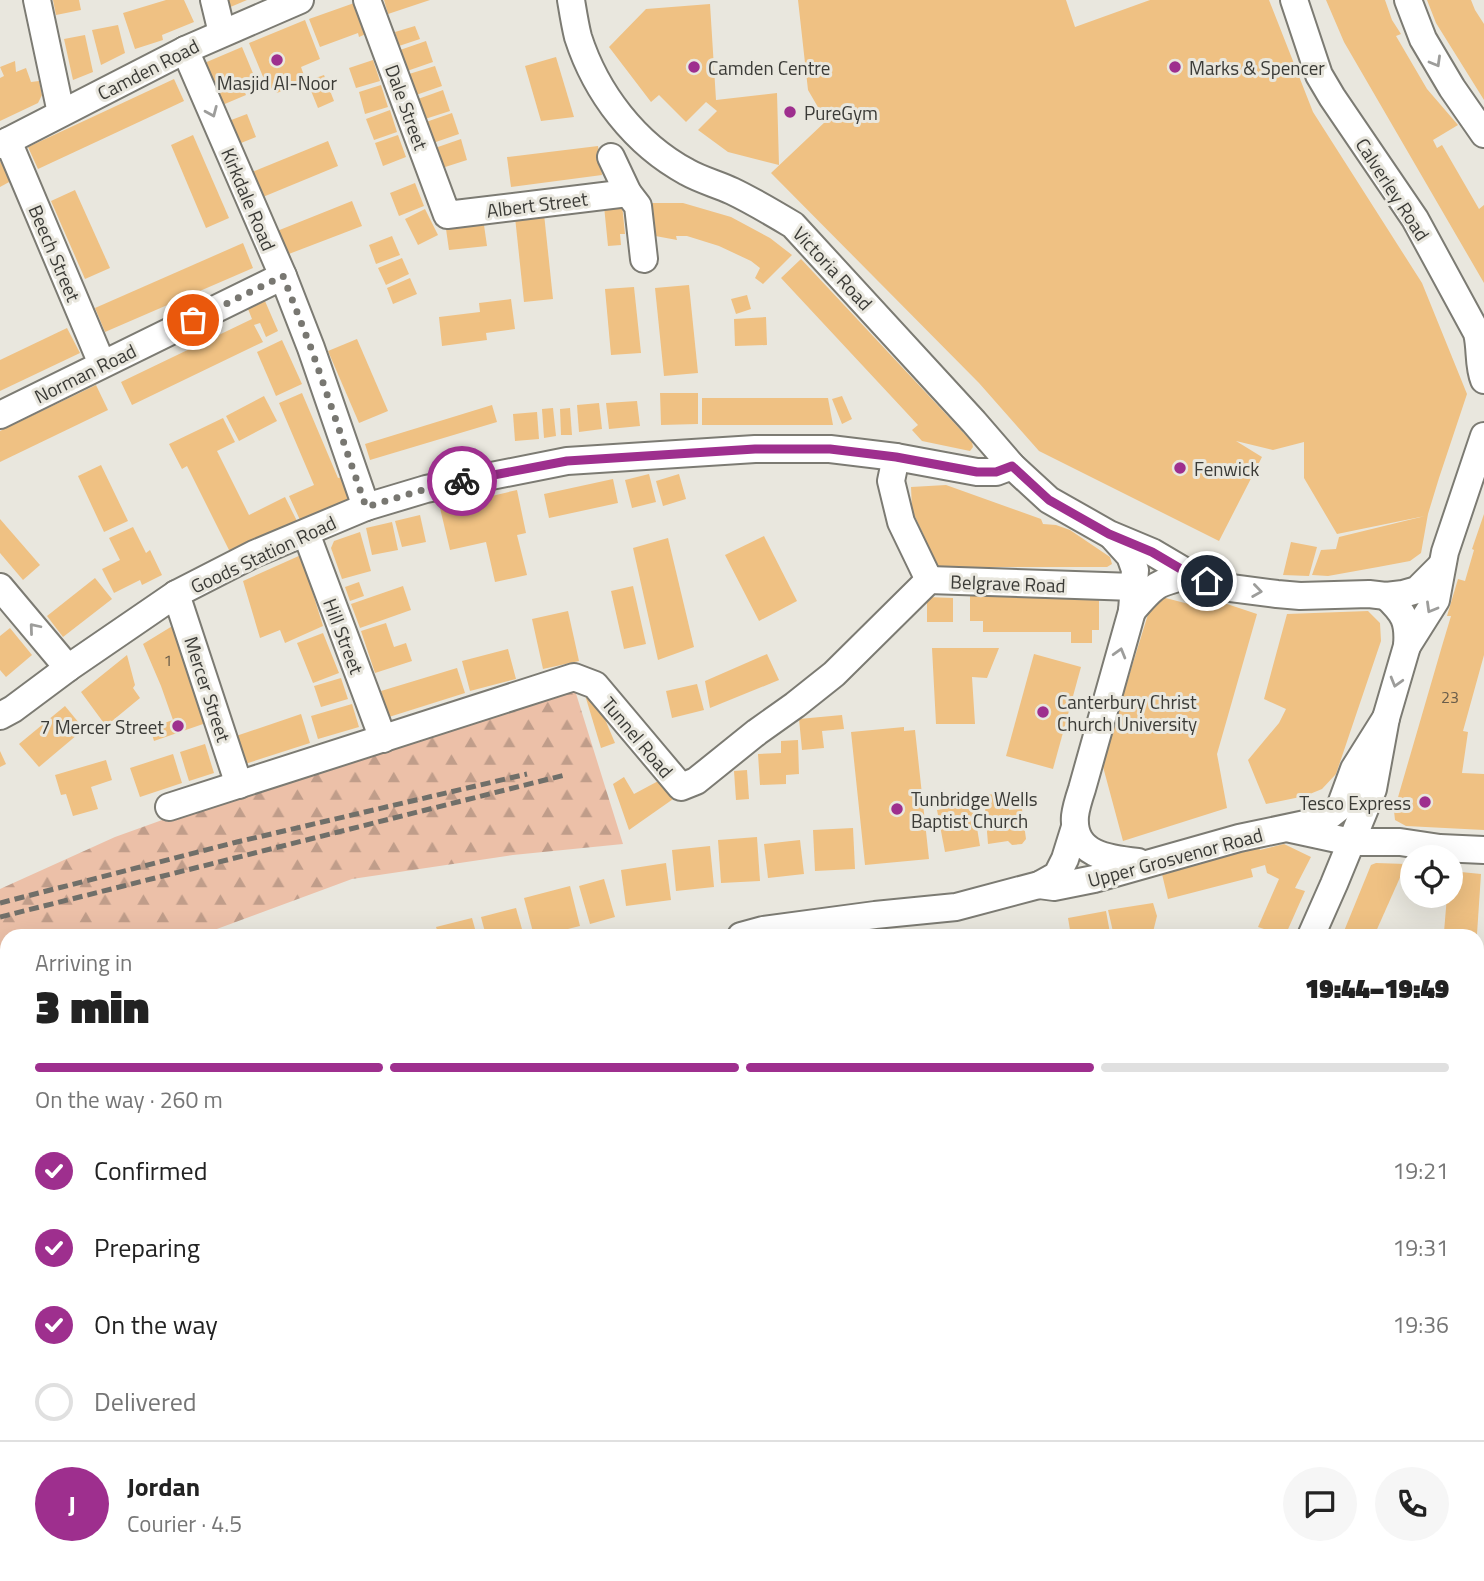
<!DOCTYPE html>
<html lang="en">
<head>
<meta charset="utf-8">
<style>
	body { margin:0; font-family:"Titillium Web",sans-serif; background:#f6f6f6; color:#222; height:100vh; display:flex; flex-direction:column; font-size:26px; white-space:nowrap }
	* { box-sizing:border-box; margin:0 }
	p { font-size:23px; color:#767676 }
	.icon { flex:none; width:38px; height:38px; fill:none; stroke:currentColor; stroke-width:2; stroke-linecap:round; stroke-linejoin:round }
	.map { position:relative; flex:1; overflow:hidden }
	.sheet { position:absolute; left:0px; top:929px; width:1484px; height:653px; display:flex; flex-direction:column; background:#fff; border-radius:21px 21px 0 0; box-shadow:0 7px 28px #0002 }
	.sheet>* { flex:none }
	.fabs { position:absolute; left:1400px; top:845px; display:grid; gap:14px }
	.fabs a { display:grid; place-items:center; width:63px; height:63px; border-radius:50%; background:#fff; box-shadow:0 7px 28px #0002; font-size:35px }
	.pin { position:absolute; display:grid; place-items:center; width:60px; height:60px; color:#fff; margin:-30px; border:4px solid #fff; border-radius:50%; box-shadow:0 2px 7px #0007 }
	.courier { position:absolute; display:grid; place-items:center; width:70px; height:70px; margin:-35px; border:5px solid #9e2f8e; border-radius:50%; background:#fff; color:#222; box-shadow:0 2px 9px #0007 }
	.head em { font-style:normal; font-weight:800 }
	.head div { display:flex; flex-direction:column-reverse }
	.head { display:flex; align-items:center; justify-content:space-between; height:119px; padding:0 35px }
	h1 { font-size:46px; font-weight:800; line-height:52px }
	.bar { display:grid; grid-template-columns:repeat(4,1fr); gap:10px 7px; align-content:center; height:84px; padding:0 35px }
	.bar i { height:9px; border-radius:5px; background:#e0e0e0 }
	.bar .selected { background:#9e2f8e }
	.bar p { grid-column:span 4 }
	.line { display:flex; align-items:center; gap:18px; padding:0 35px; border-top:2px solid #e0e0e0 }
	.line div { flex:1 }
	.round { display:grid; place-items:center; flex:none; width:74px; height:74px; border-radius:37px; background:#f6f6f6 }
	ol { padding:0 35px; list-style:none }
	li { display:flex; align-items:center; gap:21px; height:77px }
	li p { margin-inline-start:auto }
	li .icon { padding:7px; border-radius:50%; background:#9e2f8e; color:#fff; stroke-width:4 }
	li:last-child { color:#767676 }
	li i { width:38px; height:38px; border:4px solid #e0e0e0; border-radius:50% }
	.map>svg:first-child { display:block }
</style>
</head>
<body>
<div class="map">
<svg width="1484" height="1581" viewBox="0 0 1484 1581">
	<defs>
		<pattern id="forest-firs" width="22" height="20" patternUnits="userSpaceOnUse" patternTransform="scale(1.75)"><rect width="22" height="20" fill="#ecc0a8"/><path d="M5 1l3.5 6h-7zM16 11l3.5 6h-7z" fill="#c09d8a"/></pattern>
	</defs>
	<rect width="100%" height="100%" fill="#e9e7de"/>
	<polygon fill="url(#forest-firs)" points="573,684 623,844 513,855 352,879 198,936 7,936 7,986 0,988 0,889 115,837 240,792"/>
	<g fill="#efc183">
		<polygon points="53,0 79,0 81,10 56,15"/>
		<polygon points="166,0 184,0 194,22 162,35 163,40 135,49 123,13"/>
		<polygon points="218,0 247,0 221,11"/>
		<polygon points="384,0 430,0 388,14"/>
		<polygon points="798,0 1066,0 1075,27 1150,0 1269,0 1313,112 1422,283 1467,394 1439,478 1428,514 1421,553 1410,561 1378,567 1328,576 1312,575 1321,550 1336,549 1339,537 1425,516 1337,534 1304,478 1304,442 1273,450 1236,441 1262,457 1219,541 1039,451 979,383 771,173 826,121 808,90"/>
		<polygon points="1326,0 1385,0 1392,20 1401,34 1396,36 1427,89 1458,125 1433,140 1437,148 1442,145 1479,209 1484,205 1484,283 1344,42"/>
		<polygon points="1427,0 1471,0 1475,10 1484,24 1484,100 1436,23"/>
		<polygon points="357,2 368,33 359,37 358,33 320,47 309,19"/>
		<polygon points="710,4 716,100 777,93 779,165 728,152 698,130 717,111 706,102 686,122 659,95 651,102 609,47 646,9"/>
		<polygon points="305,20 320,59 301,67 306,81 277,93 266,84 249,43"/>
		<polygon points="118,25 125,53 101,65 92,30"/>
		<polygon points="415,26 420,39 399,46 395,32"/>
		<polygon points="85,35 93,72 73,80 64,39"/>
		<polygon points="426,41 433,62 407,71 400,50"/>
		<polygon points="242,47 257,83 243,88 246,95 220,106 202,64"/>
		<polygon points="556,57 574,117 541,121 525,66"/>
		<polygon points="373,60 380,81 356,88 349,68"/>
		<polygon points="15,61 16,72 26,68 31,82 39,81 42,95 38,103 0,121 0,78 4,76 0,67"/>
		<polygon points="435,66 442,86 416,95 409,74"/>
		<polygon points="324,75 334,101 318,108 307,81"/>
		<polygon points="174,79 184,101 38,169 28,147"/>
		<polygon points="381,85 388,107 365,114 359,92"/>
		<polygon points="443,90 450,111 425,119 418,99"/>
		<polygon points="390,110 397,132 374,140 366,119"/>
		<polygon points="452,113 459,134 433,143 426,122"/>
		<polygon points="247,114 256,137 236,145 226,122"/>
		<polygon points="193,135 229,218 206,228 171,145"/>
		<polygon points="398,135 406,157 383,166 375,143"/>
		<polygon points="461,139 467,160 442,168 435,148"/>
		<polygon points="328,141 338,166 258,199 247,174"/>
		<polygon points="598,146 602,175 511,187 507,157"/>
		<polygon points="0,161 11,181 0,187"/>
		<polygon points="415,183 424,206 399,216 390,193"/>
		<polygon points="75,190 110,268 85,279 51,201"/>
		<polygon points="352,201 362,226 281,257 272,233"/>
		<polygon points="646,203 683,203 731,217 770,238 792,255 763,284 755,278 760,268 751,261 719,246 687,236 676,236 677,240 650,235"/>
		<polygon points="622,204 625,234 620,234 621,245 608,246 604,206"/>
		<polygon points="425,209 438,235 418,245 405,219"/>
		<polygon points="544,214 553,299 524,302 515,217"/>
		<polygon points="483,218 487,246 449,250 445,222"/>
		<polygon points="392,236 400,255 376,264 369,245"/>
		<polygon points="243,243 253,268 105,332 95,308"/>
		<polygon points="402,258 409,274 386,285 378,268"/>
		<polygon points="801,259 972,442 973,447 970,451 922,441 912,430 918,425 781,278"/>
		<polygon points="410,278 417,294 393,304 387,288"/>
		<polygon points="689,285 698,373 664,376 655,288"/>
		<polygon points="634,287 641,353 611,355 605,289"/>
		<polygon points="747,295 751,309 736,314 731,299"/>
		<polygon points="511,299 515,329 486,333 487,340 442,346 439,317 480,312 479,303"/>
		<polygon points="265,301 278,331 266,337 260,323 254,325 263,342 132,405 121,382 252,319 248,309"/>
		<polygon points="766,317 767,345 735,346 734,319"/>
		<polygon points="67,328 80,353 0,391 0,360"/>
		<polygon points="357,339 388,411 359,423 328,351"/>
		<polygon points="282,340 302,384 276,396 257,352"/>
		<polygon points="96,385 108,410 0,462 0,431"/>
		<polygon points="302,393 338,478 342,477 351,498 300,520 289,496 314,485 279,403"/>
		<polygon points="660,393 698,393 698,424 661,425"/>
		<polygon points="264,396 277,421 239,441 226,416"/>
		<polygon points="842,396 852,419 842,424 832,399"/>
		<polygon points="702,398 828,398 833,425 702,425"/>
		<polygon points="637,401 640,426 609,429 606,403"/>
		<polygon points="599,403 602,429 579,432 577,405"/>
		<polygon points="492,405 497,422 370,460 365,444"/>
		<polygon points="553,408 556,436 544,438 542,409"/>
		<polygon points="570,408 572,435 561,435 560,409"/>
		<polygon points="537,412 539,439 515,441 513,414"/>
		<polygon points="223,418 235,442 217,451 249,515 285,497 297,521 231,554 187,466 182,469 169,444"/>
		<polygon points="101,465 128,521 104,532 78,476"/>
		<polygon points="649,474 656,502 632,508 625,480"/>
		<polygon points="679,474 686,499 663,506 656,481"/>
		<polygon points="613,479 618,503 549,518 544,494"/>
		<polygon points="946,485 1041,519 1043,524 1056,525 1070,530 1110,557 1112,564 1107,567 934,567 923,542 924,536 912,510 911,487"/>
		<polygon points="517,490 526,533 517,535 527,575 495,582 486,542 450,550 440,508"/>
		<polygon points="1484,514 1484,655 1463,731 1468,732 1462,773 1484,774 1484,830 1406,826 1395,820 1394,811 1442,646 1451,616 1447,616 1458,579 1465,581 1474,550 1472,549"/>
		<polygon points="420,515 426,542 402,547 395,521"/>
		<polygon points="0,519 40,565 23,580 0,553"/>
		<polygon points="392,522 398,550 372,555 366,528"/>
		<polygon points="133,527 146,553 150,550 162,575 142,585 140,580 114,593 102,569 120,560 109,538"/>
		<polygon points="360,532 371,571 342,579 331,548 334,541"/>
		<polygon points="764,536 797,601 759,621 725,555"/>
		<polygon points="668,538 694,647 658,660 633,548"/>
		<polygon points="1291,542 1317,547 1309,576 1283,575"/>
		<polygon points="301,555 323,626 285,643 280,630 260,638 243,581"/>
		<polygon points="95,578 112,599 63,637 47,616"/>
		<polygon points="359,582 364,596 350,601 345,587"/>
		<polygon points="403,586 411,610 360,628 351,604"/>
		<polygon points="633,586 646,644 624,649 611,591"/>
		<polygon points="970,592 1099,592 1099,630 1092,630 1092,643 1071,643 1071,632 983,632 983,621 970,621"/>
		<polygon points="1154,595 1212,610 1218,601 1257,614 1217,754 1227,808 1123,841 1102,763"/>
		<polygon points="927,597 953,598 953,622 927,622"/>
		<polygon points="568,611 579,661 543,669 532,619"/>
		<polygon points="1368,611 1380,623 1381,641 1336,774 1322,789 1305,796 1266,804 1248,760 1279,723 1286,709 1264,699 1287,614"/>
		<polygon points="386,623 394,647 406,643 412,661 375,673 361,631"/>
		<polygon points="174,625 206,723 154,741 150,728 173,720 161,686 143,644"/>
		<polygon points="10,628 32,655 6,677 0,670 0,636"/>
		<polygon points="323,633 339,673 313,683 297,643"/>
		<polygon points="932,648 999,648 987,678 972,677 975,724 936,724"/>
		<polygon points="508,649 516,679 470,691 462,661"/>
		<polygon points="767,654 779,680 710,708 705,681"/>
		<polygon points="1034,654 1081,667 1053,769 1006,756"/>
		<polygon points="127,655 135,685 133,688 140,698 106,726 81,692"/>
		<polygon points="457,668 465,693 389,717 381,691"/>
		<polygon points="341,678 348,699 321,707 314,686"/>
		<polygon points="697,684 704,710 672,718 666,691"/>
		<polygon points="594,693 615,743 601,748 585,695"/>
		<polygon points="352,704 359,727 318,739 311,716"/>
		<polygon points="65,706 84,729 39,767 19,744"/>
		<polygon points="301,714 310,743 245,764 236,736"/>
		<polygon points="842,715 844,729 822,731 824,748 802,750 799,719"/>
		<polygon points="904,727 904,731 915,730 929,859 865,865 851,732"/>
		<polygon points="798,740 799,774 786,775 786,784 760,785 758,754 781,753 781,741"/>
		<polygon points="205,744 214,773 189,781 180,752"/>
		<polygon points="0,751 6,764 0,767"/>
		<polygon points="173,754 182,783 140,797 130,768"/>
		<polygon points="106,760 112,780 91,787 98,809 73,816 66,794 61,795 55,775"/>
		<polygon points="747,770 749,799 736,800 734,771"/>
		<polygon points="624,777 634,794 662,779 676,797 629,830 613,784"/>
		<polygon points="1007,793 1009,810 1022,809 1026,839 1022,844 1012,845 1008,841 988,844 984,795"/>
		<polygon points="973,804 980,846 945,852 937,810"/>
		<polygon points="853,828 855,869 815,871 813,830"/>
		<polygon points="757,837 760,881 721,883 718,840"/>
		<polygon points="800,840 804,874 768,878 764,844"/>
		<polygon points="1258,844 1260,850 1284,844 1311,857 1295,888 1305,891 1285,936 1258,927 1279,879 1267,873 1265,865 1251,869 1253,877 1168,899 1161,870 1233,851 1234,854 1247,851 1246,847"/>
		<polygon points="710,846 714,887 676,891 672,850"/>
		<polygon points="666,863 671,900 626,906 621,870"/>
		<polygon points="1376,863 1406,864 1374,936 1342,936 1371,865"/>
		<polygon points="1451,871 1481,874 1477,934 1467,933 1466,936 1447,936 1447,932 1444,932 1447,896 1451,896"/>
		<polygon points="604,879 615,917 590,924 579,886"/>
		<polygon points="570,886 580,926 540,936 534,936 524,898"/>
		<polygon points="1153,903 1157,916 1152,936 1114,936 1108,910"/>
		<polygon points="516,908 524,936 486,936 481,917"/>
		<polygon points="1106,911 1110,933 1091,936 1071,936 1068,918"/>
		<polygon points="472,918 477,936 439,936 436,927"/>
		<polygon points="426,930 428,936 403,936 403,935"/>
		<rect x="1477" y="1003" width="7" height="27"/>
		<polygon points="1484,1072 1484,1105 1477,1106 1477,1073"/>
		<polygon points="7,1081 7,1116 0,1118 0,1084"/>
		<polygon points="1477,1147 1484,1147 1484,1188 1477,1189"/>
		<polygon points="7,1208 7,1238 0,1241 0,1211"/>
		<polygon points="1481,1288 1484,1288 1484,1445 1477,1432 1477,1290"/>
		<polygon points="7,1293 7,1333 0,1336 0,1295"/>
		<polygon points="7,1341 7,1380 0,1383 0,1344"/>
		<polygon points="7,1389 7,1424 0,1426 0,1391"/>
		<polygon points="377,1575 382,1575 384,1581 365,1581"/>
		<polygon points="419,1575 450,1575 454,1581 424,1581"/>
		<polygon points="538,1575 574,1575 566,1581 543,1581"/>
		<polygon points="819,1575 862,1575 856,1581 826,1581"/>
		<polygon points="895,1575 933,1575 928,1581 890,1581"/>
		<polygon points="1037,1575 1146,1575 1152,1581 1031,1581"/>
		<polygon points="1268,1575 1323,1575 1324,1581 1270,1581"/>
		<polygon points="1355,1575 1383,1575 1385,1581 1357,1581"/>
	</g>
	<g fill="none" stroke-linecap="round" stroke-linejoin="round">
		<g stroke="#7c7b73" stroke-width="30">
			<g id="minor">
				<polyline points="37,0 61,113"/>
				<polyline points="214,0 222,33"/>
				<polyline points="367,0 447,215 628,193"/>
				<path d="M571 0C573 12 575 25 578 37 596 93 635 144 687 172 701 180 717 184 732 191 753 201 773 213 793 225L974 422 1012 466 1049 500 1109 534 1152 552 1191 575 1223 587 1277 594 1300 596 1369 594 1386 596 1403 594 1417 590 1441 566"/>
				<path d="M1294 0 1319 75 1332 97 1415 219 1477 333C1481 349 1478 365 1484 380"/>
				<polyline points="1408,0 1423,39 1452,88 1484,134"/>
				<polyline points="185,50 283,276 311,348 366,507"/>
				<polyline points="8,141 102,364"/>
				<polyline points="0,145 185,50 300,0"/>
				<polyline points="611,157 628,193 638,206 644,259"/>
				<polyline points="0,415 283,276"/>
				<polyline points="896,457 891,481 901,522 929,580"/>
				<polyline points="306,533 383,739"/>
				<path d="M1112 536 1130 556 1135 570 1132 611 1082 789C1079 798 1076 807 1075 816 1072 855 1109 859 1138 862"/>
				<polyline points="929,580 1134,587"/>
				<polyline points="0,587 68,668"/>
				<polyline points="176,594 239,785"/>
				<path d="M1132 611C1155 584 1156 583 1191 575"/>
				<polyline points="1407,646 1436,600 1445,552 1484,436"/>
				<polyline points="0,716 13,709 68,668 176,594 254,554 366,507 426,489 567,461 755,449 830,449 896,457 977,472 996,472 1012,466"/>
				<polyline points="169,807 574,677 595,685 681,787 696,781 757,732 795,705 834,674 929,580"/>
				<polyline points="1291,829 1351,842 1400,842 1440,848 1484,850"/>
				<polyline points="1039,885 1054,887 1094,879 1239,838 1310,823 1330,815 1340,807 1354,769 1386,718"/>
				<polyline points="741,936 763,930 875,915 956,907 1039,885 1057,875 1065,859 1075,827"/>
				<path d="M1311 936 1334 884 1373 789 1386 718 1407 646C1409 621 1404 613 1386 596"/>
				<polyline points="1477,987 1484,986"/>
				<polyline points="1477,1131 1484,1131"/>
				<polyline points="0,1181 7,1178"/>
				<polyline points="0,1458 7,1455"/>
				<polyline points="117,1575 118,1581"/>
				<polyline points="516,1575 521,1581"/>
				<polyline points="1482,1581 1484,1580"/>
			</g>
		</g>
		<g stroke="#849b4a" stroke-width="42">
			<g id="highway">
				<polyline points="1477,1239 1484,1235"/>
				<polyline points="985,1581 990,1575"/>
			</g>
		</g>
		<use href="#minor" stroke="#fff" stroke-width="26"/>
		<use href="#highway" stroke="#abcf54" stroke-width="38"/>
		<g stroke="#706f69" stroke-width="5" stroke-dasharray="10 5" stroke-linecap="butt">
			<polyline points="0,903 237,842 527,774"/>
			<polyline points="0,917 565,775"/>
		</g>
	</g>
	<defs><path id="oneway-chevron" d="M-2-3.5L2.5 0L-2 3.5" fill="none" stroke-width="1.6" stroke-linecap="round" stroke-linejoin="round" transform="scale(1.75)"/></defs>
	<g stroke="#9d9d9b">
		<use href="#oneway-chevron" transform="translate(1436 62) rotate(60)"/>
		<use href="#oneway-chevron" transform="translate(212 112) rotate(67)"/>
		<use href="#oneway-chevron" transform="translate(1257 591) rotate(8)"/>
		<use href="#oneway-chevron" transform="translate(1431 608) rotate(120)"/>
		<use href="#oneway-chevron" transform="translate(34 628) rotate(-130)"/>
		<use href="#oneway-chevron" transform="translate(1120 653) rotate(-74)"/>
		<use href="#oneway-chevron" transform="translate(1396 682) rotate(106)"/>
	</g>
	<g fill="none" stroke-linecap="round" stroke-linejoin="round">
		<polyline stroke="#787771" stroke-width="7" stroke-dasharray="0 12.6" points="193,320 283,276 311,348 366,507 426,489 462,481"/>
		<polyline stroke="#9e2f8e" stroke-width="9" points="462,481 567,461 755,449 830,449 896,457 977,472 996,472 1012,466 1049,500 1109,534 1152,552 1191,575 1207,581"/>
	</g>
	<g fill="#9e2f8e" stroke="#e9e7de" stroke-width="2.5">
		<circle cx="277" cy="60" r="7"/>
		<circle cx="694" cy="67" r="7"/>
		<circle cx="1175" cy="67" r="7"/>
		<circle cx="790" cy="112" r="7"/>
		<circle cx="1180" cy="468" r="7"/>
		<circle cx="1043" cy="712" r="7"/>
		<circle cx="178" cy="726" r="7"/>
		<circle cx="1425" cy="802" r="7"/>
		<circle cx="897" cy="809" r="7"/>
	</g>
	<g text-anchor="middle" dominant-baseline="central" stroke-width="6" stroke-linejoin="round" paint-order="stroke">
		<g font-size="16" fill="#685c4a">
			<text x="168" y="660">1</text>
			<text x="1450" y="697">23</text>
		</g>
		<g font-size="19" fill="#3b3b37" stroke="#e9e7de" text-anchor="start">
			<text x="708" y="67">Camden Centre</text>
			<text x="1189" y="67">Marks &amp; Spencer</text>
			<text x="277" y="82" text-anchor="middle">Masjid Al-Noor</text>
			<text x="804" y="112">PureGym</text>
			<text x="1194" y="468">Fenwick</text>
			<text x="1057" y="701">Canterbury Christ<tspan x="1057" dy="22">Church University</tspan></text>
			<text x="164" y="726" text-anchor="end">7 Mercer Street</text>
			<text x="911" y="798">Tunbridge Wells<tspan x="911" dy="22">Baptist Church</tspan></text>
			<text x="1411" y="802" text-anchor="end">Tesco Express</text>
		</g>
		<g font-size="19" fill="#3b3b37" stroke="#e9e7de">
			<text transform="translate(148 69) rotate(-27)">Camden Road</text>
			<text transform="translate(407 107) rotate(70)">Dale Street</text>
			<text transform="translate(1393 189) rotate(57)">Calverley Road</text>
			<text transform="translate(249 199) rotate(67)">Kirkdale Road</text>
			<text transform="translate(537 204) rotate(-7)">Albert Street</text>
			<text transform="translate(55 253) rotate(67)">Beech Street</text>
			<text transform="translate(833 268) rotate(47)">Victoria Road</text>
			<text transform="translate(85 373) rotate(-26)">Norman Road</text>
			<text transform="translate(263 554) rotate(-25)">Goods Station Road</text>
			<text transform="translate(1008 583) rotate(2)">Belgrave Road</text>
			<text transform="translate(344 636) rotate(69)">Hill Street</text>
			<text transform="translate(208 689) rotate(72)">Mercer Street</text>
			<text transform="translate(638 737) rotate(50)">Tunnel Road</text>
			<text transform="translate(1175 857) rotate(-15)">Upper Grosvenor Road</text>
		</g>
	</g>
</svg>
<div class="fabs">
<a><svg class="icon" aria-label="locate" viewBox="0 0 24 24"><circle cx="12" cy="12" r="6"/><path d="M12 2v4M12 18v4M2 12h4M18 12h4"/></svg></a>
</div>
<div class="pin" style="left:193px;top:320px;background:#ea580c"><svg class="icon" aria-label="bag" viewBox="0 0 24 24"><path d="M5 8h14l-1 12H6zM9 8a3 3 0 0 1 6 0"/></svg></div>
<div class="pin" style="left:1207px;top:581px;background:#1f2937"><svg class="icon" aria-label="home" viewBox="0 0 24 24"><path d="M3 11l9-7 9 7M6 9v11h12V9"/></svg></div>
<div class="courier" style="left:462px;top:481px"><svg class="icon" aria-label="bike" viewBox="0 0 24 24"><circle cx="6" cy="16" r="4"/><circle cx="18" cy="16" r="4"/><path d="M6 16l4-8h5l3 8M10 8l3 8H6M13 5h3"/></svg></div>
<section class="sheet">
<div class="head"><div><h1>3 min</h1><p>Arriving in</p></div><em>19:44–19:49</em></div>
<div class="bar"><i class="selected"></i><i class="selected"></i><i class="selected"></i><i></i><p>On the way · 260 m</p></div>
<ol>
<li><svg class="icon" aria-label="check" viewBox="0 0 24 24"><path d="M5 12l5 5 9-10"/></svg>Confirmed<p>19:21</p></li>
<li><svg class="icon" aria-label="check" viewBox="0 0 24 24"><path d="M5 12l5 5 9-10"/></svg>Preparing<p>19:31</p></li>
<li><svg class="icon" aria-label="check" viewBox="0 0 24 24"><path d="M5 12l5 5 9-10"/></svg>On the way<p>19:36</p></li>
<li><i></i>Delivered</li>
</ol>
<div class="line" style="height:126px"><b class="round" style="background:#9e2f8e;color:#fff">J</b><div><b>Jordan</b><p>Courier · 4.5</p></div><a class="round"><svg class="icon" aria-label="chat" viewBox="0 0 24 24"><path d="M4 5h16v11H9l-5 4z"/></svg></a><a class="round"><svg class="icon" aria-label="phone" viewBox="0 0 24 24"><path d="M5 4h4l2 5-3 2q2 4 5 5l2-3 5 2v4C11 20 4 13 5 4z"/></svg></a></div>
</section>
</div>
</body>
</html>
